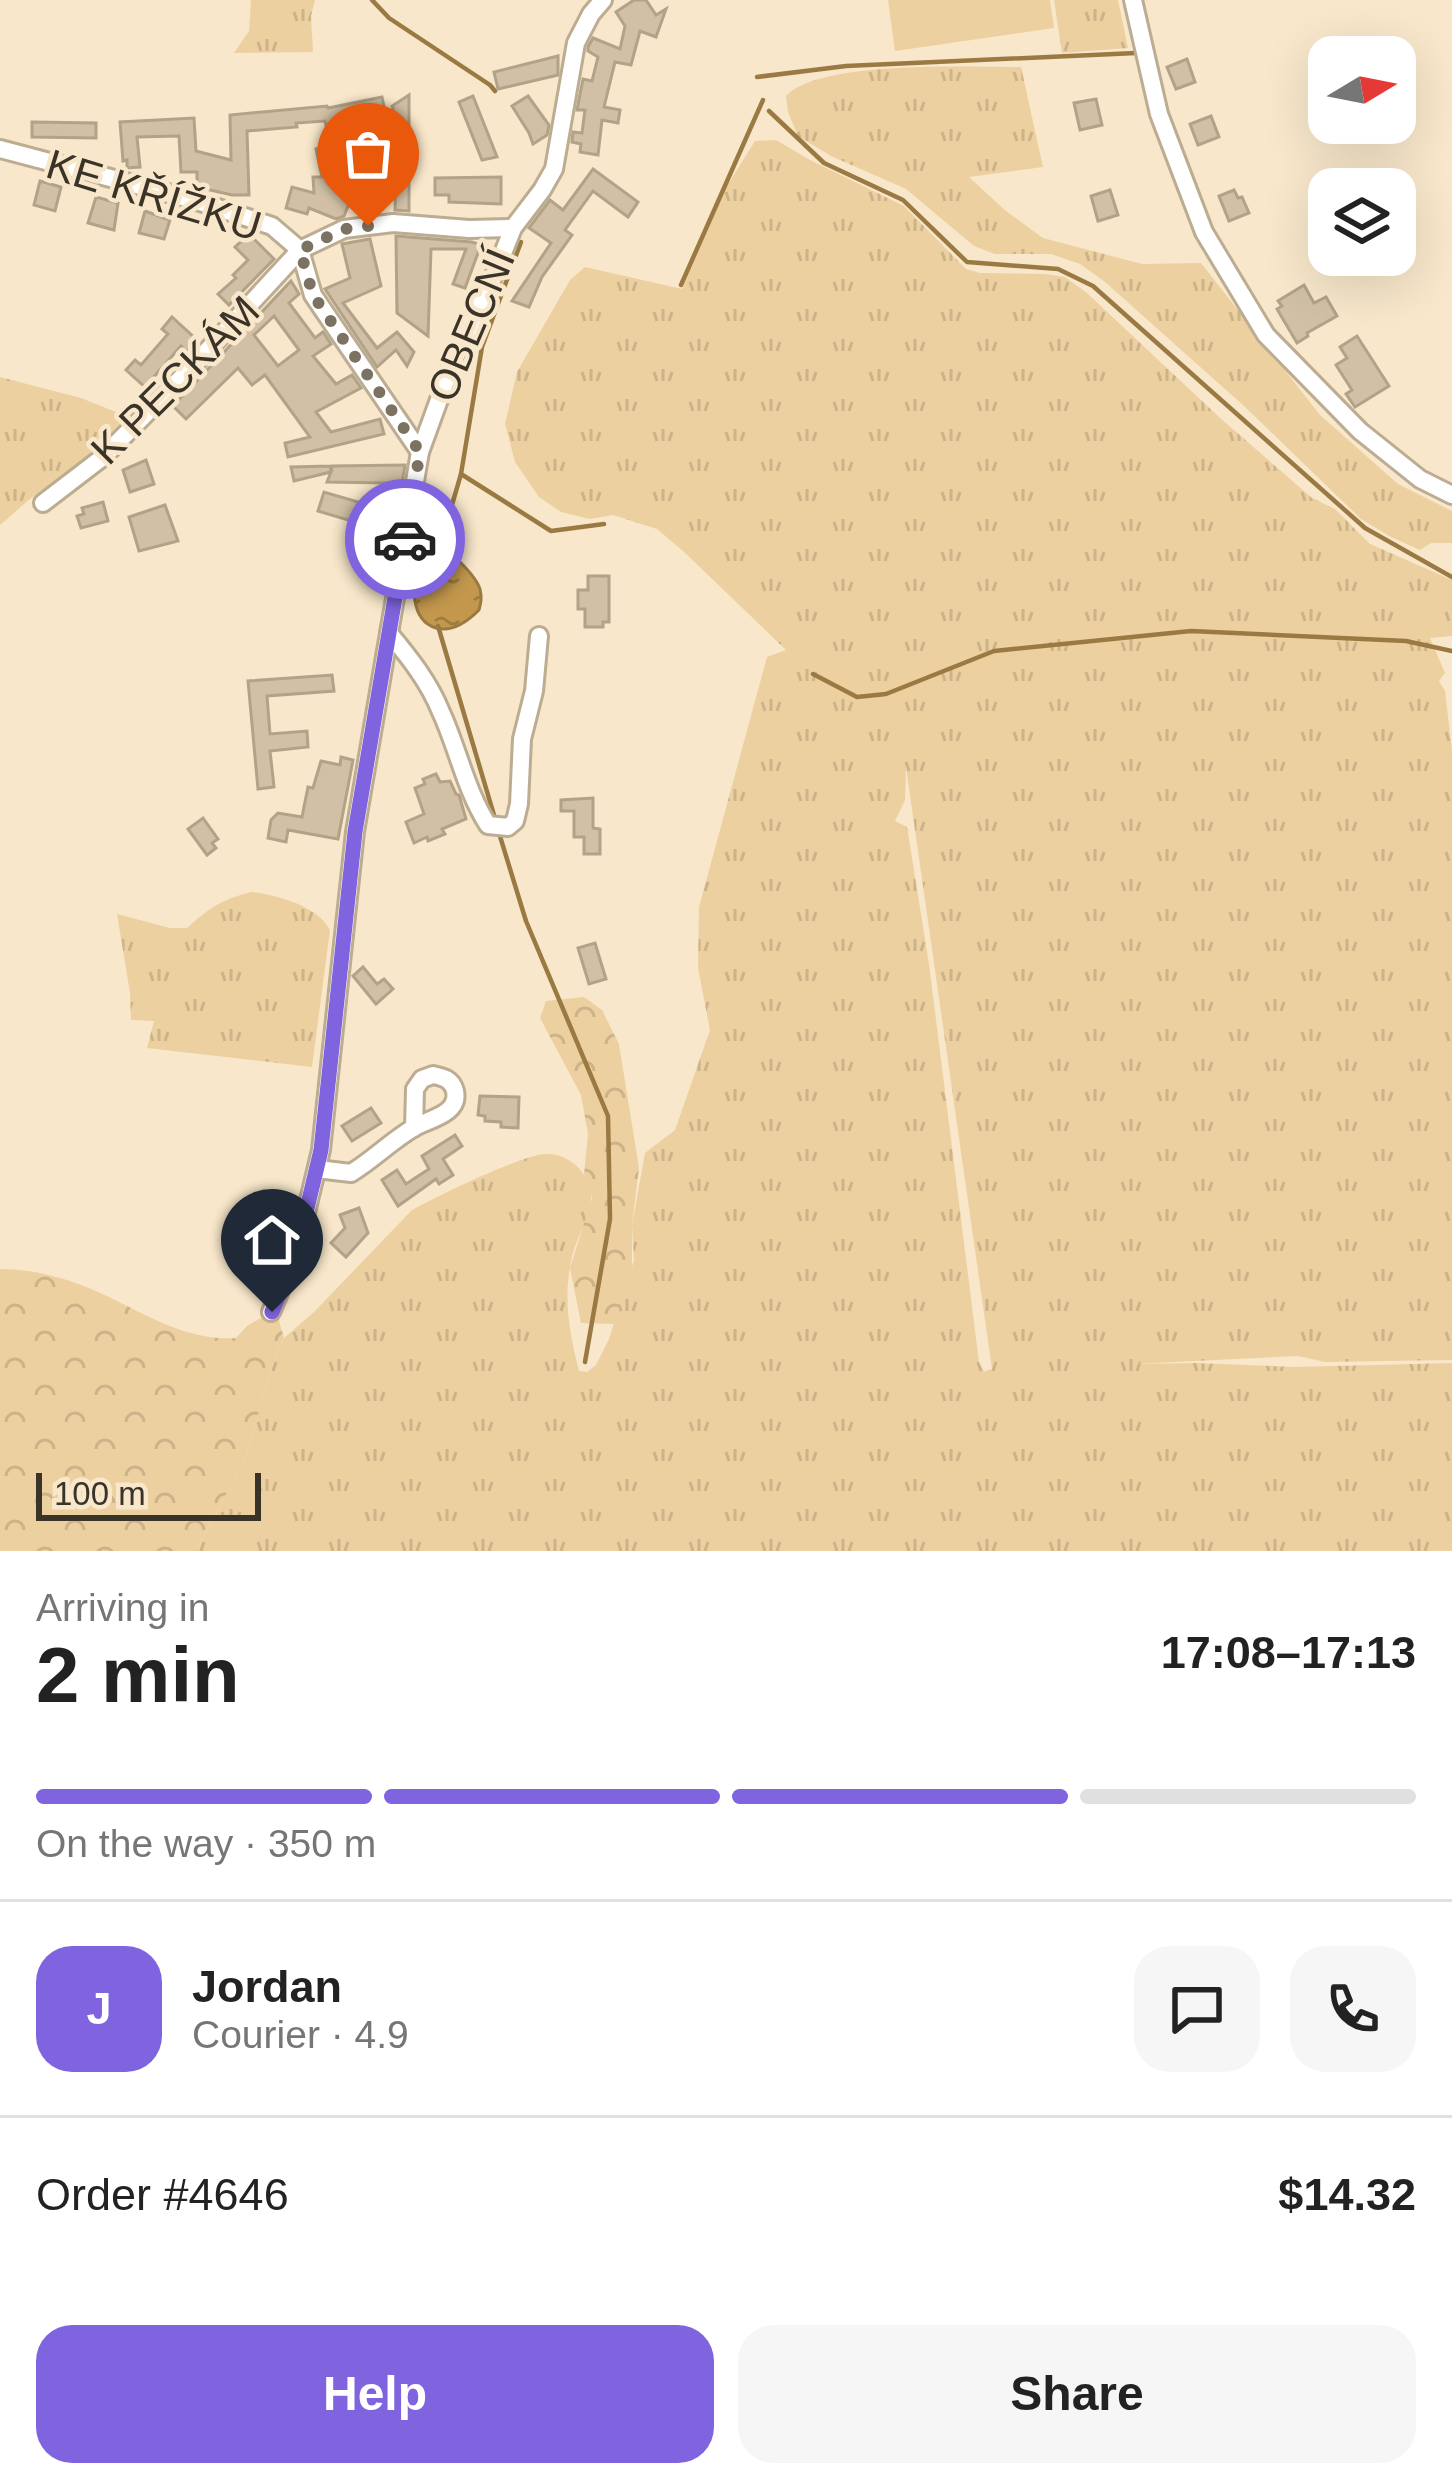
<!DOCTYPE html>
<html lang="en">
<head>
<meta charset="utf-8">
<style>
	body { margin:0; font-family:Helvetica,sans-serif; background:#f6f6f6; color:#222; height:100vh; display:flex; flex-direction:column; font-size:45px; white-space:nowrap }
	* { box-sizing:border-box; margin:0 }
	p { font-size:39px; color:#767676 }
	.icon { flex:none; width:66px; height:66px; fill:none; stroke:currentColor; stroke-width:2; stroke-linecap:round; stroke-linejoin:round }
	.map { position:relative; height:1551px; overflow:hidden }
	.drawer { display:flex; flex-direction:column; background:#fff; flex:1 }
	.drawer>* { flex:none }
	.needle { width:78px; rotate:80deg }
	.buttons { position:absolute; left:1308px; top:36px; display:grid; gap:24px }
	.buttons a { display:grid; place-items:center; width:108px; height:108px; border-radius:24px; background:#fff; box-shadow:0 12px 48px #0002; font-size:60px }
	.scale { position:absolute; left:36px; bottom:30px; width:225px; box-sizing:border-box; padding-left:12px; border:6px solid #3a3328; border-top:0; font-size:33px; line-height:42px; white-space:nowrap; color:#3a3328; -webkit-text-stroke:9px #f8e7ca; paint-order:stroke }
	.pin { position:absolute; display:grid; place-items:center; width:102px; height:102px; color:#fff; margin:-123px -51px; border-radius:50% 50% 50% 0; rotate:-45deg; box-shadow:0 0 12px #0007 }
	.pin .icon { rotate:45deg }
	.courier { position:absolute; display:grid; place-items:center; width:120px; height:120px; margin:-60px; border:9px solid #8064df; border-radius:50%; background:#fff; color:#222; box-shadow:0 3px 15px #0007 }
	.headline em { font-style:normal; font-weight:700 }
	.headline div { display:flex; flex-direction:column-reverse }
	.headline { display:flex; align-items:center; justify-content:space-between; height:204px; padding:0 36px }
	h1 { font-size:78px; font-weight:700; line-height:90px }
	.bar { display:grid; grid-template-columns:repeat(4,1fr); gap:18px 12px; align-content:center; height:144px; padding:0 36px }
	.bar i { height:15px; border-radius:9px; background:#e0e0e0 }
	.bar .on { background:#8064df }
	.bar p { grid-column:span 4 }
	.line { display:flex; align-items:center; gap:30px; padding:0 36px; border-top:3px solid #e0e0e0 }
	.line div { flex:1 }
	.round { display:grid; place-items:center; flex:none; width:126px; height:126px; border-radius:36px; background:#f6f6f6 }
	.button { display:flex; gap:24px; margin-top:auto; padding:24px 36px }
	.button a { flex:1; height:138px; border-radius:36px; background:#8064df; color:#fff; font-size:48px; font-weight:700; line-height:138px; text-align:center }
	.button a+a { background:#f6f6f6; color:#222 }
	.map>svg:first-child { display:block }
</style>
</head>
<body>
<div class="map">
<svg width="1452" height="1551" viewBox="0 0 1452 1551">
	<defs>
		<pattern id="grass-tufts" width="24" height="20" patternUnits="userSpaceOnUse" patternTransform="scale(3)"><rect width="24" height="20" fill="#edd0a0"/><path d="M3 7l-1-3M5 7V3M7 7l1-3M15 17l-1-3M17 17v-4M19 17l1-3" fill="none" stroke="#ccb38a"/></pattern>
		<pattern id="forest-crowns" width="20" height="18" patternUnits="userSpaceOnUse" patternTransform="scale(3)"><rect width="20" height="18" fill="#edd0a0"/><path d="M2 6a3 3 0 1 1 6 0M12 15a3 3 0 1 1 6 0" fill="none" stroke="#ccb38a"/></pattern>
		<pattern id="water-ripples" width="26" height="14" patternUnits="userSpaceOnUse" patternTransform="scale(3)"><rect width="26" height="14" fill="#c3984d"/><path d="M2 4q2-2 4 0t4 0M15 11q2-2 4 0t4 0" fill="none" stroke="#9f7d40"/></pattern>
	</defs>
	<rect width="100%" height="100%" fill="#f8e7ca"/>
	<g fill="url(#grass-tufts)" fill-rule="evenodd">
		<polygon points="251,0 315,0 311,16 313,52 234,53 249,31"/>
		<polygon points="1054,0 1118,0 1128,48 1062,53"/>
		<path d="M1021 67 1043 167 969 177 1006 211 1043 238 1142 264 1201 263 1320 415 1398 484 1452 511V543H1431L1420 550 1391 537 1361 519 1244 406 1105 282 1080 264 1051 254H995L974 246 906 189 831 156 798 136 788 112 786 96C819 60 970 67 1021 67Z"/>
		<path d="M776 140 810 160 904 206 966 269 980 273 1045 274 1065 277 1087 293 1219 417 1312 498 1335 509 1370 544 1452 580V636L1430 638 1445 673 1439 681 1445 691 1452 751V1360L1325 1362 1298 1356 1134 1364 1195 1363 1294 1367 1452 1363V1551H196L245 1459 275 1357 284 1338 314 1312 411 1211C432 1198 524 1154 546 1154 567 1153 588 1171 591 1192 593 1211 578 1235 573 1253 562 1295 569 1331 579 1371L587 1372 596 1365 609 1339 634 1260 632 1225 645 1153 675 1130 710 1030 698 968 699 907 767 657 786 650 683 551 657 529 613 515 590 519 561 512 539 497 515 462 505 424 517 372 570 280 585 267 682 289 727 186 755 141ZM906 767 992 1369 984 1372 979 1362 929 964 907 827 895 821 905 800Z"/>
		<path d="M0 377 81 398 126 416C117 445 55 480 30 499 20 507 10 517 0 525Z"/>
		<path d="M252 892C277 895 318 906 330 930L312 1067 147 1048 154 1021 131 1020 130 993 117 914 170 928H187C209 908 222 899 252 892Z"/>
	</g>
	<g fill="url(#forest-crowns)">
		<polygon points="584,997 602,1010 619,1044 639,1168 632,1225 632,1268 614,1324 581,1323 570,1268 592,1198 584,1174 588,1134 581,1095 540,1018 546,1001"/>
		<path d="M0 1269C28 1269 58 1276 84 1286 135 1306 180 1342 236 1338L247 1326 271 1312 278 1317 284 1338 275 1357 245 1459 196 1551H0Z"/>
	</g>
	<polygon fill="#edd0a0" points="888,0 1050,0 1054,28 895,51"/>
	<path fill="url(#water-ripples)" stroke="#9a7a42" stroke-width="3" d="M422 530C438 541 474 571 480 589 482 598 481 602 479 610 468 621 453 633 436 628 402 618 417 564 418 538L419 531Z"/>
	<g fill="none" stroke-linecap="round" stroke-linejoin="round">
		<g stroke="#9a7a42" stroke-width="4.5">
			<polyline points="372,0 389,18 490,85 495,91"/>
			<polyline points="757,77 846,66 1136,53"/>
			<polyline points="769,111 824,163 903,200 967,262 1058,269 1093,286 1365,528 1452,577"/>
			<polyline points="521,242 482,347 461,474 551,531 604,524"/>
			<polyline points="681,285 763,100"/>
			<polyline points="440,546 461,474"/>
			<polyline points="438,626 496,822"/>
			<polyline points="813,674 857,697 886,694 994,651 1191,631 1406,641 1452,651"/>
			<polyline points="499,833 526,921 608,1116 610,1219 585,1362"/>
		</g>
	</g>
	<g fill="#d1c0a5" stroke="#b2a287" stroke-width="3" fill-rule="evenodd">
		<polygon points="634,0 646,0 656,15 666,9 656,37 640,31 631,65 615,62 604,107 620,110 618,123 602,120 598,155 580,152 581,144 572,142 573,132 582,133 585,110 577,110 583,79 592,81 598,57 588,51 588,47 593,38 620,49 625,26 616,12"/>
		<polygon points="558,56 558,75 498,89 494,72"/>
		<polygon points="1187,59 1195,82 1176,89 1167,67"/>
		<polygon points="409,95 409,147 408,148 392,106"/>
		<polygon points="473,96 497,157 482,160 459,102"/>
		<polygon points="528,96 549,125 547,135 533,144 529,133 512,106"/>
		<polygon points="382,97 385,111 366,115 378,164 358,168 345,200 350,201 344,216 336,219 309,208 307,214 286,208 292,187 314,193 313,177 322,177 316,149 331,146 325,121 296,123 297,127 247,131 249,195 232,195 197,187 197,172 181,172 179,136 137,137 140,167 127,168 127,160 123,161 120,122 194,118 196,151 231,160 230,115 327,106 328,108"/>
		<polygon points="1096,99 1102,125 1080,130 1074,103"/>
		<polygon points="1211,116 1219,137 1198,145 1190,124"/>
		<polygon points="32,122 96,123 96,138 32,137"/>
		<polygon points="593,169 638,202 628,217 593,191 565,230 572,235 542,277 529,307 512,301 551,243 529,228 550,200 563,210"/>
		<polygon points="396,173 409,173 409,211 395,210"/>
		<polygon points="501,177 501,204 449,202 449,195 435,195 435,178"/>
		<polygon points="40,181 61,187 55,211 34,205"/>
		<polygon points="1110,190 1118,215 1098,221 1091,196"/>
		<polygon points="1234,190 1238,198 1242,197 1249,213 1229,221 1219,196"/>
		<polygon points="96,197 118,203 114,230 88,223"/>
		<polygon points="145,211 170,220 164,239 139,233"/>
		<polygon points="249,234 274,259 229,305 218,294 236,278 233,275 248,260 235,247"/>
		<polygon points="396,236 472,242 481,245 465,288 453,284 466,249 431,249 428,336 397,313"/>
		<polygon points="370,239 381,286 343,303 377,348 397,332 414,352 407,366 396,350 377,367 325,289 350,278 342,244"/>
		<path d="M291 281 299 294 289 303 315 338 323 332 331 344 313 356 336 384 352 375 361 388 316 412 331 432 380 419 384 434 288 457 285 443 310 437 265 375 252 385 238 368 186 419 173 406ZM274 316 299 350 278 366 254 335Z"/>
		<polygon points="1304,285 1314,303 1326,297 1337,316 1307,333 1308,336 1297,343 1277,309 1282,306 1278,301"/>
		<polygon points="172,317 197,340 187,352 181,346 145,387 126,370 135,360 141,365 168,334 162,329"/>
		<polygon points="1357,336 1389,386 1355,407 1346,394 1352,390 1336,365 1347,358 1340,347"/>
		<polygon points="146,460 154,484 130,492 123,470"/>
		<polygon points="405,465 391,547 351,539 355,522 318,511 324,492 382,509 386,483 327,482 331,472 294,481 291,467 330,466 331,471 332,466"/>
		<polygon points="103,502 108,521 81,528 77,516 84,514 82,508"/>
		<polygon points="165,505 178,541 139,551 129,517"/>
		<polygon points="588,576 609,576 609,622 603,622 603,627 585,627 585,609 578,609 578,590 588,590"/>
		<polygon points="332,675 334,691 267,696 270,734 307,731 308,747 270,751 274,787 258,789 248,681"/>
		<polygon points="341,757 353,760 338,839 288,830 286,842 268,838 271,820 278,813 302,817 308,787 313,788 321,761 340,765"/>
		<polygon points="436,774 440,782 450,781 456,794 459,795 466,819 442,829 445,834 428,841 427,837 414,843 406,822 424,814 415,788 425,784 423,779"/>
		<polygon points="593,798 593,828 600,829 600,854 584,854 584,837 574,837 574,811 561,811 561,800"/>
		<polygon points="203,818 218,839 212,843 216,848 207,855 188,829"/>
		<polygon points="595,943 606,979 589,984 578,948"/>
		<polygon points="363,967 377,984 384,979 393,989 376,1004 353,976"/>
		<polygon points="480,1096 519,1097 518,1128 501,1127 501,1122 485,1121 485,1116 478,1115"/>
		<polygon points="371,1108 381,1123 352,1141 342,1126"/>
		<polygon points="455,1135 462,1146 443,1159 453,1175 439,1184 436,1179 398,1206 382,1180 397,1170 406,1184 429,1169 422,1156"/>
		<polygon points="359,1208 368,1233 346,1257 331,1243 345,1228 340,1215"/>
	</g>
	<g fill="none" stroke-linecap="round" stroke-linejoin="round">
		<g stroke="#bcac91" stroke-width="22">
			<g id="minor">
				<polyline points="1133,0 1159,114 1204,232 1266,335 1360,431 1420,479 1452,495"/>
				<polyline points="0,149 194,200 272,226 300,250"/>
				<polyline points="300,250 313,295 420,452"/>
				<polyline points="43,503 103,457 193,366 300,250 344,229 393,223 469,229 513,228"/>
				<path d="M389 633C409 657 429 682 441 712 458 749 466 791 488 825L508 827 515 821 519 804 522 739 534 691 539 636"/>
				<path d="M317 1169 351 1173C373 1160 392 1140 415 1127 429 1119 460 1114 455 1091 452 1079 443 1077 433 1075L422 1079 415 1089 414 1128"/>
				<polyline points="271,1312 297,1250 321,1150 355,832 420,452 452,364 496,271 513,228 542,190 554,169 576,43 591,14 603,0"/>
			</g>
		</g>
		<use href="#minor" stroke="#fff" stroke-width="16"/>
	</g>
	<g fill="none" stroke-linecap="round" stroke-linejoin="round">
		<polyline stroke="#7c7261" stroke-width="12" stroke-dasharray="0 21.6" points="368,226 344,229 300,250 313,295 420,452 405,539"/>
		<polyline stroke="#8064df" stroke-width="15" points="272,1312 297,1250 321,1150 355,832 405,539"/>
	</g>
	<g text-anchor="middle" dominant-baseline="central" stroke-width="9" stroke-linejoin="round" paint-order="stroke">
		<g font-size="42" fill="#3a3328" stroke="#f8e7ca">
			<text transform="translate(154 195) rotate(17)">KE KŘÍŽKU</text>
			<text transform="translate(471 325) rotate(-67)">OBECNÍ</text>
			<text transform="translate(175 380) rotate(-45)">K PECKÁM</text>
		</g>
	</g>
</svg>
<div class="buttons">
<a><svg class="needle" viewBox="-14 -14 28 28"><path d="M0-13l5 13h-10z" fill="#e53935"/><path d="M0 13l5-13h-10z" fill="#767676"/></svg></a>
<a><svg class="icon" aria-label="layers" viewBox="0 0 24 24"><path d="M12 4l9 5-9 5-9-5zM3 14l9 5 9-5"/></svg></a>
</div>
<div class="scale">100 m</div>
<div class="pin" style="left:368px;top:226px;background:#ea580c"><svg class="icon" aria-label="bag" viewBox="0 0 24 24"><path d="M5 8h14l-1 12H6zM9 8a3 3 0 0 1 6 0"/></svg></div>
<div class="pin" style="left:272px;top:1312px;background:#1f2937"><svg class="icon" aria-label="home" viewBox="0 0 24 24"><path d="M3 11l9-7 9 7M6 9v11h12V9"/></svg></div>
<div class="courier" style="left:405px;top:539px"><svg class="icon" aria-label="car" viewBox="0 0 24 24"><path d="M5 17H2v-5l4-1 3-4h7l3 4 3 1v5h-3M9 17h6M6 11h13"/><circle cx="7" cy="17" r="2"/><circle cx="17" cy="17" r="2"/></svg></div>
</div>
<section class="drawer">
<div class="headline"><div><h1>2 min</h1><p>Arriving in</p></div><em>17:08–17:13</em></div>
<div class="bar"><i class="on"></i><i class="on"></i><i class="on"></i><i></i><p>On the way · 350 m</p></div>
<div class="line" style="height:216px"><b class="round" style="background:#8064df;color:#fff">J</b><div><b>Jordan</b><p>Courier · 4.9</p></div><a class="round"><svg class="icon" aria-label="chat" viewBox="0 0 24 24"><path d="M4 5h16v11H9l-5 4z"/></svg></a><a class="round"><svg class="icon" aria-label="phone" viewBox="0 0 24 24"><path d="M5 4h4l2 5-3 2q2 4 5 5l2-3 5 2v4C11 20 4 13 5 4z"/></svg></a></div>
<div class="line" style="height:156px"><div>Order #4646</div><b>$14.32</b></div>
<div class="button"><a>Help</a><a>Share</a></div>
</section>
</body>
</html>
